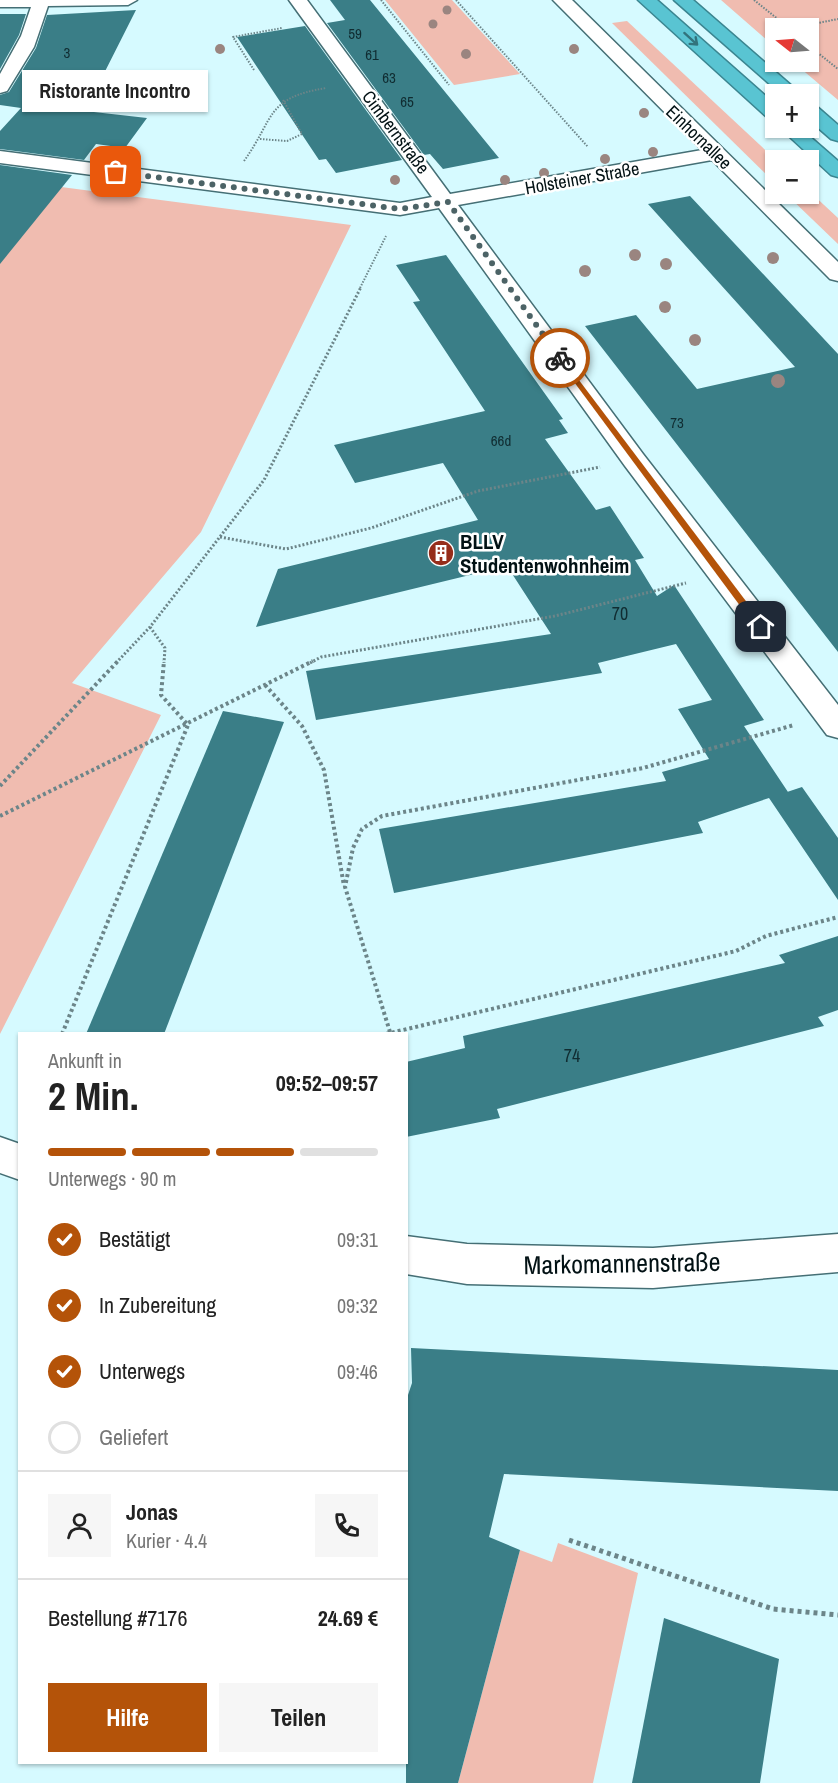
<!DOCTYPE html>
<html lang="de">
<head>
<meta charset="utf-8">
<style>
	body { margin:0; font-family:"Archivo Narrow",sans-serif; background:#f6f6f6; color:#222; height:100vh; display:flex; flex-direction:column; font-size:22px; white-space:nowrap }
	* { box-sizing:border-box; margin:0 }
	p { font-size:20px; color:#767676 }
	.icon { flex:none; width:33px; height:33px; fill:none; stroke:currentColor; stroke-width:2; stroke-linecap:round; stroke-linejoin:round }
	.map { position:relative; flex:1; overflow:hidden }
	.panel { position:absolute; left:18px; top:1032px; width:390px; height:732px; display:flex; flex-direction:column; background:#fff; border-radius:0px; box-shadow:0 2px 4px #0004 }
	.panel>* { flex:none }
	.needle { width:39px; rotate:287deg }
	.fabs { position:absolute; left:765px; top:18px; display:grid; gap:12px }
	.fabs a { display:grid; place-items:center; width:54px; height:54px; border-radius:0px; background:#fff; box-shadow:0 2px 4px #0004; font-size:30px }
	.pin { position:absolute; display:grid; place-items:center; width:51px; height:51px; color:#fff; margin:-26px; border-radius:12px; box-shadow:0 3px 9px #0006 }
	.courier { position:absolute; display:grid; place-items:center; width:60px; height:60px; margin:-30px; border:4px solid #b45309; border-radius:50%; background:#fff; color:#222; box-shadow:0 2px 8px #0007 }
	.bubble { position:absolute; height:42px; border-radius:0px; background:#fff; box-shadow:0 2px 4px #0004; font-size:20px; font-weight:700; line-height:42px; text-align:center }
	.headline em { font-style:normal; font-weight:700 }
	.headline div { display:flex; flex-direction:column-reverse }
	.headline { display:flex; align-items:center; justify-content:space-between; height:102px; padding:0 30px }
	h1 { font-size:39px; font-weight:700; line-height:45px }
	.bar { display:grid; grid-template-columns:repeat(4,1fr); gap:9px 6px; align-content:center; height:72px; padding:0 30px }
	.bar i { height:8px; border-radius:4px; background:#e0e0e0 }
	.bar .current { background:#b45309 }
	.bar p { grid-column:span 4 }
	.line { display:flex; align-items:center; gap:15px; padding:0 30px; border-top:2px solid #e0e0e0 }
	.line div { flex:1 }
	.round { display:grid; place-items:center; flex:none; width:63px; height:63px; border-radius:0px; background:#f6f6f6 }
	ol { padding:0 30px; list-style:none }
	li { display:flex; align-items:center; gap:18px; height:66px }
	li p { margin-inline-start:auto }
	li .icon { padding:6px; border-radius:50%; background:#b45309; color:#fff; stroke-width:4 }
	li:last-child { color:#767676 }
	li i { width:33px; height:33px; border:3px solid #e0e0e0; border-radius:50% }
	.button { display:flex; gap:12px; margin-top:auto; padding:12px 30px }
	.button a { flex:1; height:69px; border-radius:0px; background:#b45309; color:#fff; font-size:24px; font-weight:700; line-height:69px; text-align:center }
	.button a+a { background:#f6f6f6; color:#222 }
	.map>svg:first-child { display:block }
</style>
</head>
<body>
<div class="map">
<svg width="838" height="1783" viewBox="0 0 838 1783">
	<rect width="100%" height="100%" fill="#d6faff"/>
	<g fill="#f0bcb0">
		<polygon points="385,0 452,0 520,74 454,85"/>
		<polygon points="721,0 838,0 838,100 793,62 808,62 808,28 776,28 775,47"/>
		<polygon points="627,21 776,160 775,183 612,23"/>
		<polygon points="0,179 351,225 201,532 72,683 161,715 0,1034"/>
		<polygon points="809,191 838,218 838,244 786,194 808,194"/>
		<polygon points="558,1543 638,1573 593,1783 458,1783 520,1550 552,1562"/>
	</g>
	<g fill="#3a7e87">
		<polygon points="330,0 370,0 499,158 443,169 430,154 424,155 327,23 345,20"/>
		<polygon points="136,10 85,111 147,118 125,148 96,144 84,160 0,149 0,131 21,108 0,105 0,95 9,92 36,48 47,15"/>
		<polygon points="0,14 26,14 19,35 0,69"/>
		<polygon points="305,26 402,160 336,173 326,159 319,160 237,37"/>
		<polygon points="0,165 72,175 0,264"/>
		<polygon points="690,196 838,354 838,652 585,326 636,315 697,389 795,367 648,204"/>
		<polygon points="446,255 563,419 559,420 568,433 545,439 596,510 610,506 644,558 635,560 657,596 674,585 764,720 744,726 788,792 772,797 802,787 838,838 838,900 769,798 698,822 703,833 394,893 379,829 666,781 662,772 709,759 678,709 712,700 676,644 598,663 602,673 316,720 306,671 551,634 507,566 256,627 278,569 478,520 443,463 355,483 334,445 485,411 413,302 420,301 396,265"/>
		<polygon points="223,711 284,722 164,1034 86,1034"/>
		<polygon points="838,936 838,1010 818,1017 824,1026 497,1109 500,1118 406,1137 406,1062 465,1048 463,1036 785,963 779,955"/>
		<polygon points="411,1348 838,1370 838,1491 504,1474 489,1537 520,1550 458,1783 406,1783 406,1401 412,1383"/>
		<polygon points="664,1618 779,1659 760,1783 632,1783"/>
	</g>
	<g fill="none" stroke-linecap="round" stroke-linejoin="round">
		<g stroke="#456f75" stroke-width="3">
			<g id="minor">
				<polygon points="0,0 137,0 128,5 48,6 34,47 7,91 0,93 0,74 21,36 31,7 0,7"/>
				<polygon points="289,0 307,0 450,194 702,150 553,0 572,0 838,262 838,281 830,279 712,160 458,205 643,454 838,705 838,738 827,735 625,466 439,208 400,215 0,163 0,151 400,203 432,197"/>
				<polygon points="0,1137 20,1144 20,1180 0,1173"/>
				<polygon points="838,1234 838,1272 653,1288 467,1284 406,1274 406,1236 467,1244 653,1248"/>
			</g>
		</g>
		<g stroke="#3b8590" stroke-width="3">
			<g id="motorway">
				<polygon points="638,0 657,0 776,105 776,121 769,119"/>
				<polygon points="674,0 693,0 801,94 781,94"/>
				<polygon points="808,103 815,105 838,125 838,141 831,139 808,119"/>
				<polygon points="780,128 800,128 838,161 838,177 831,175"/>
			</g>
		</g>
		<g stroke="#6c8589" stroke-width="2" stroke-dasharray="1.5 1.5" stroke-linecap="butt">
			<polyline points="381,0 449,85"/>
			<polyline points="456,0 588,147"/>
			<polyline points="754,0 789,28"/>
			<polyline points="793,28 838,19"/>
			<polyline points="808,45 838,69"/>
			<polyline points="254,70 233,37 282,28"/>
			<polyline points="260,139 287,141 302,134 283,100"/>
			<path d="M244 161C275 118 265 98 326 88"/>
			<polyline points="360,288 386,236"/>
		</g>
		<g stroke="#6c8589" stroke-width="3" stroke-dasharray="2 2" stroke-linecap="butt">
			<polyline points="220,537 286,549 371,528 478,491 600,467"/>
			<polyline points="150,627 165,648 164,663"/>
			<polyline points="116,663 150,627 264,480 361,287"/>
			<polyline points="310,663 321,657 555,616 686,583"/>
		</g>
		<g stroke="#6c8589" stroke-width="4" stroke-dasharray="3 3" stroke-linecap="butt">
			<polyline points="265,685 302,726 324,770 344,886"/>
			<polyline points="0,786 118,661"/>
			<polyline points="0,816 313,661"/>
			<polyline points="390,1032 345,887 353,848 362,829 382,816 643,768 794,725"/>
			<polyline points="62,1034 188,725 161,695 164,661"/>
			<polyline points="386,1034 736,951 766,936 838,917"/>
		</g>
		<polyline stroke="#6c8589" stroke-width="5" stroke-dasharray="4 4" stroke-linecap="butt" points="569,1540 773,1609 838,1615"/>
		<use href="#minor" fill="#fff" fill-rule="evenodd"/>
		<use href="#motorway" fill="#59c4d2" fill-rule="evenodd"/>
	</g>
	<g fill="#9a8580">
		<circle cx="447" cy="10" r="4.5"/>
		<circle cx="433" cy="24" r="4.5"/>
		<circle cx="220" cy="49" r="5"/>
		<circle cx="574" cy="49" r="5"/>
		<circle cx="466" cy="54" r="5"/>
		<circle cx="644" cy="113" r="5"/>
		<circle cx="653" cy="152" r="5"/>
		<circle cx="605" cy="159" r="5"/>
		<circle cx="544" cy="173" r="5"/>
		<circle cx="395" cy="180" r="5"/>
		<circle cx="505" cy="180" r="5"/>
		<circle cx="635" cy="255" r="6"/>
		<circle cx="773" cy="258" r="6"/>
		<circle cx="666" cy="264" r="6"/>
		<circle cx="585" cy="271" r="6"/>
		<circle cx="665" cy="307" r="6"/>
		<circle cx="695" cy="340" r="6"/>
		<circle cx="778" cy="381" r="7"/>
	</g>
	<defs><path id="oneway-shaft" d="M-6 0H5M1.5-3L5.5 0L1.5 3" fill="none" stroke-width="1.6" stroke-linecap="round" stroke-linejoin="round" transform="scale(1.5)"/></defs>
	<use stroke="#32737c" href="#oneway-shaft" transform="translate(691 39) rotate(42)"/>
	<polygon fill="#b45309" points="560,355 764,625 764,630 758,630 557,359"/>
	<g fill="none" stroke-linecap="round" stroke-linejoin="round">
		<polyline stroke="#4c6366" stroke-width="6" stroke-dasharray="0 10.8" points="116,172 400,209 448,202 560,358"/>
	</g>
	<defs>
		<g id="building-disc" transform="scale(1.35)"><circle r="9.5" fill="#962d1a" stroke="#fff"/><path d="M-4-6H4V6H1V3H-1V6H-4ZM-2.5-4.3h1.7v1.8h-1.7ZM.8-4.3h1.7v1.8H.8ZM-2.5-1h1.7V.8h-1.7ZM.8-1h1.7V.8H.8Z" fill="#fff"/></g>
	</defs>
	<g fill-rule="evenodd">
		<use href="#building-disc" x="441" y="553"/>
	</g>
	<g text-anchor="middle" dominant-baseline="central" stroke-width="5" stroke-linejoin="round" paint-order="stroke">
		<g font-size="15" fill="#102c31">
			<text x="355" y="33">59</text>
			<text x="67" y="52">3</text>
			<text x="372" y="54">61</text>
			<text x="389" y="77">63</text>
			<text x="407" y="101">65</text>
			<text x="677" y="422">73</text>
			<text x="501" y="440">66d</text>
		</g>
		<g font-size="18" fill="#021114" stroke="#fff">
			<text transform="translate(396 132) rotate(53)">Cimbernstraße</text>
			<text transform="translate(699 137) rotate(44)">Einhornallee</text>
			<text transform="translate(582 178) rotate(-10)">Holsteiner Straße</text>
		</g>
		<g font-size="18" fill="#102c31">
			<text x="620" y="613">70</text>
			<text x="572" y="1055">74</text>
		</g>
		<g font-size="21" font-weight="bold" fill="#021114" stroke="#fff" text-anchor="start">
			<text x="460" y="541">BLLV<tspan x="460" dy="24">Studentenwohnheim</tspan></text>
		</g>
		<g font-size="26" fill="#021114" stroke="#fff">
			<text transform="translate(622 1263) rotate(-1)">Markomannenstraße</text>
		</g>
	</g>
</svg>
<div class="fabs">
<a><svg class="needle" viewBox="-14 -14 28 28"><path d="M0-13l5 13h-10z" fill="#e53935"/><path d="M0 13l5-13h-10z" fill="#767676"/></svg></a>
<a>+</a>
<a>−</a>
</div>
<div class="pin" style="left:116px;top:172px;background:#ea580c"><svg class="icon" aria-label="bag" viewBox="0 0 24 24"><path d="M5 8h14l-1 12H6zM9 8a3 3 0 0 1 6 0"/></svg></div>
<div class="pin" style="left:761px;top:627px;background:#1f2937"><svg class="icon" aria-label="home" viewBox="0 0 24 24"><path d="M3 11l9-7 9 7M6 9v11h12V9"/></svg></div>
<div class="courier" style="left:560px;top:358px"><svg class="icon" aria-label="bike" viewBox="0 0 24 24"><circle cx="6" cy="16" r="4"/><circle cx="18" cy="16" r="4"/><path d="M6 16l4-8h5l3 8M10 8l3 8H6M13 5h3"/></svg></div>
<div class="bubble" style="left:22px;top:70px;width:186px">Ristorante Incontro</div>
<section class="panel">
<div class="headline"><div><h1>2 Min.</h1><p>Ankunft in</p></div><em>09:52–09:57</em></div>
<div class="bar"><i class="current"></i><i class="current"></i><i class="current"></i><i></i><p>Unterwegs · 90 m</p></div>
<ol>
<li><svg class="icon" aria-label="check" viewBox="0 0 24 24"><path d="M5 12l5 5 9-10"/></svg>Bestätigt<p>09:31</p></li>
<li><svg class="icon" aria-label="check" viewBox="0 0 24 24"><path d="M5 12l5 5 9-10"/></svg>In Zubereitung<p>09:32</p></li>
<li><svg class="icon" aria-label="check" viewBox="0 0 24 24"><path d="M5 12l5 5 9-10"/></svg>Unterwegs<p>09:46</p></li>
<li><i></i>Geliefert</li>
</ol>
<div class="line" style="height:108px"><a class="round"><svg class="icon" aria-label="person" viewBox="0 0 24 24"><circle cx="12" cy="8" r="4"/><path d="M4 21q1-7 8-7t8 7"/></svg></a><div><b>Jonas</b><p>Kurier · 4.4</p></div><a class="round"><svg class="icon" aria-label="phone" viewBox="0 0 24 24"><path d="M5 4h4l2 5-3 2q2 4 5 5l2-3 5 2v4C11 20 4 13 5 4z"/></svg></a></div>
<div class="line" style="height:78px"><div>Bestellung #7176</div><b>24.69 €</b></div>
<div class="button"><a>Hilfe</a><a>Teilen</a></div>
</section>
</div>
</body>
</html>
